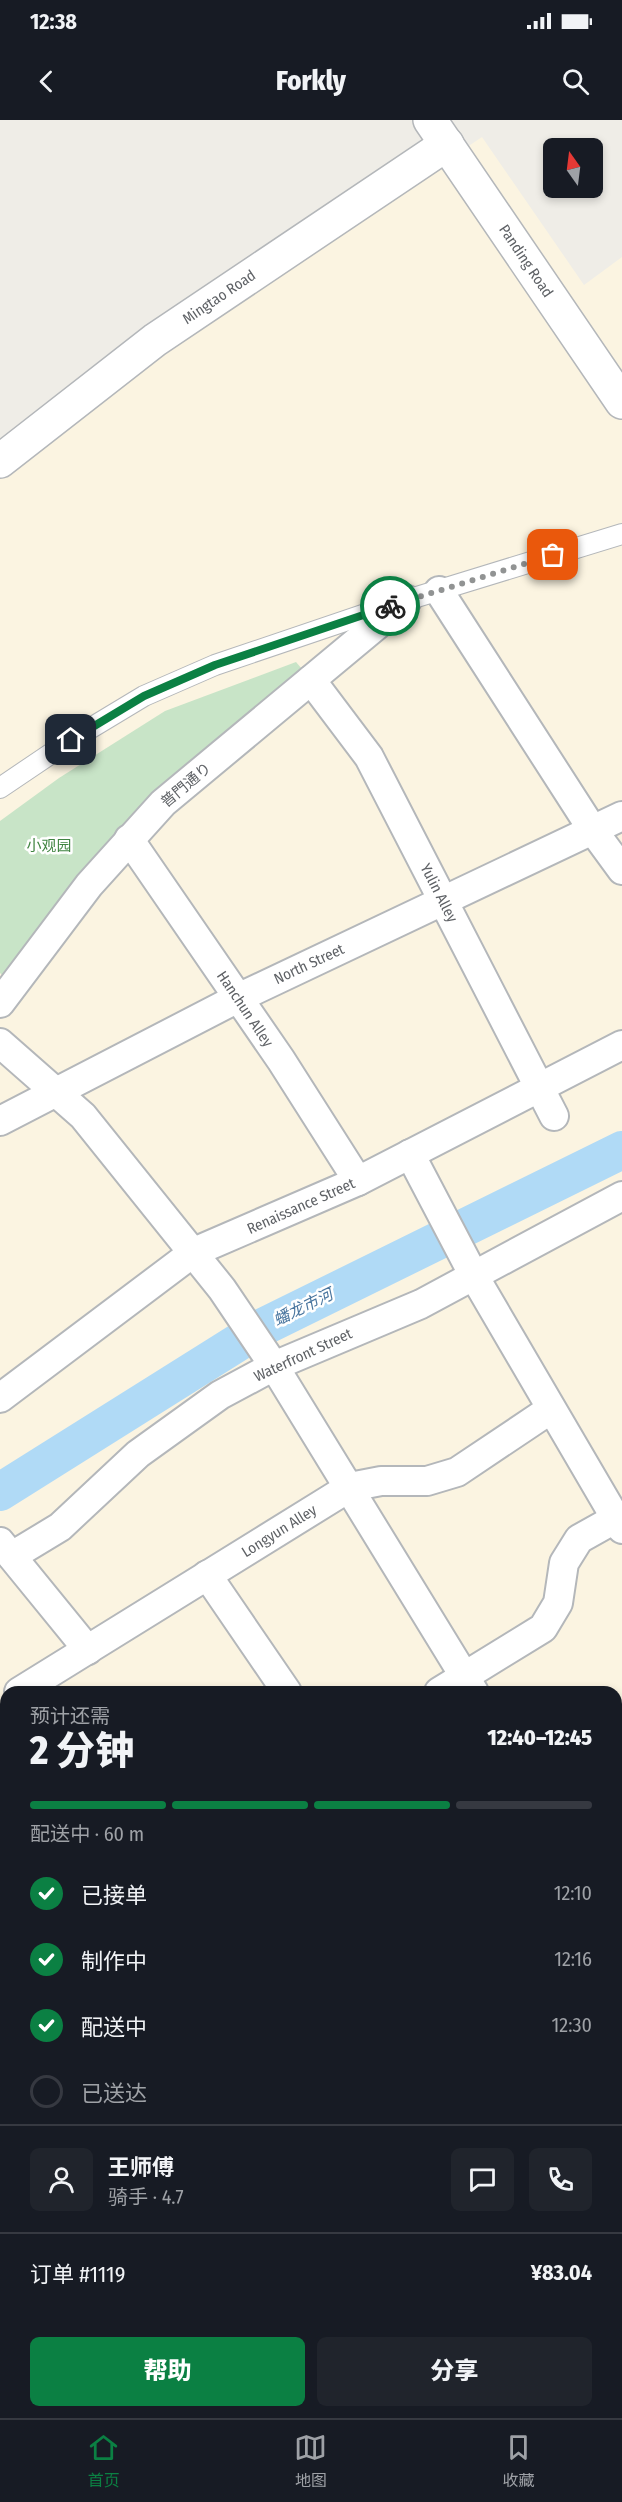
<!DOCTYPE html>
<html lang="zh">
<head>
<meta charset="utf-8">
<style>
	body { margin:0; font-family:"Fira Sans Condensed","Noto Sans SC","Noto Sans JP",sans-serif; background:#20242c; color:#f1f3f6; height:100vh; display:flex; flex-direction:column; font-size:22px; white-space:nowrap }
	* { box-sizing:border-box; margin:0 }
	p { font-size:20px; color:#9ea1a6 }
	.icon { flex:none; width:33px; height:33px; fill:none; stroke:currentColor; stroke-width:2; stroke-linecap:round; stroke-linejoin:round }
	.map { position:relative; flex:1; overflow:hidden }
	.details { position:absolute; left:0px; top:1566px; width:622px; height:732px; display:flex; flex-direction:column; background:#171b24; border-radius:18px 18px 0 0; box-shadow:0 3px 9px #0003 }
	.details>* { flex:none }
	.needle { width:39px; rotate:346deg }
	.controls { position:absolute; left:543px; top:18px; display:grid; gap:12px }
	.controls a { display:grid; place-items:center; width:60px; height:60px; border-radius:9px; background:#171b24; box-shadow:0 3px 9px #0003; font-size:30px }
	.pin { position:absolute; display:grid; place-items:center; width:51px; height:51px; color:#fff; margin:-26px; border-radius:12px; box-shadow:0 3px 9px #0006 }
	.courier { position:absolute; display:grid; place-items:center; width:60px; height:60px; margin:-30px; border:4px solid #0b8043; border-radius:50%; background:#fff; color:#222; box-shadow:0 2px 8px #0007 }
	.headline em { font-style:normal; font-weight:800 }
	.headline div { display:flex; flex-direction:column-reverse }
	.headline { display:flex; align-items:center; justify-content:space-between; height:102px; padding:0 30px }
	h1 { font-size:39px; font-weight:800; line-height:45px }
	.bar { display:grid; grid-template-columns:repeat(4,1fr); gap:9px 6px; align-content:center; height:72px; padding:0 30px }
	.bar i { height:8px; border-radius:4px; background:#363941 }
	.bar .active { background:#0b8043 }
	.bar p { grid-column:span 4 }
	.line { display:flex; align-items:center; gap:15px; padding:0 30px; border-top:2px solid #363941 }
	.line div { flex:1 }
	.round { display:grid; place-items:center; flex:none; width:63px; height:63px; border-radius:9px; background:#20242c }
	ol { padding:0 30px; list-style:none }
	li { display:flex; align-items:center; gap:18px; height:66px }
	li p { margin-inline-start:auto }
	li .icon { padding:6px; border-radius:50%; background:#0b8043; color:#fff; stroke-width:4 }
	li:last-child { color:#9ea1a6 }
	li i { width:33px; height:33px; border:3px solid #363941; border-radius:50% }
	.cta { display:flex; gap:12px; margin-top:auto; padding:12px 30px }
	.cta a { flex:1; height:69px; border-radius:9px; background:#0b8043; color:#fff; font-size:24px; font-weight:800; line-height:69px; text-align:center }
	.cta a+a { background:#20242c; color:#f1f3f6 }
	.status { display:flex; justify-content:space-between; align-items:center; height:42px; padding:0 30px; background:#171b24; direction:ltr }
	.status svg { height:16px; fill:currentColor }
	header { display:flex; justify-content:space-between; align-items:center; height:78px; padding:0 30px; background:#171b24; font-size:27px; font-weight:800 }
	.tab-bar { display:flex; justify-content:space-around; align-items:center; height:84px; border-top:2px solid #363941; background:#171b24; font-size:16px; color:#9ea1a6 }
	.tab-bar a { display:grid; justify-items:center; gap:3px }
	.tab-bar .active { color:#0b8043 }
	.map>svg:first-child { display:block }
</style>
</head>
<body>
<div class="status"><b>12:38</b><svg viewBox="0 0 49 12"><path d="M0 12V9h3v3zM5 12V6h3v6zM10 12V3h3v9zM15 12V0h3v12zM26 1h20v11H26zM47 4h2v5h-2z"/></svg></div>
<header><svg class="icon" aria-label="back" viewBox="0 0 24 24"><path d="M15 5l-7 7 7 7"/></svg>Forkly<svg class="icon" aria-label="search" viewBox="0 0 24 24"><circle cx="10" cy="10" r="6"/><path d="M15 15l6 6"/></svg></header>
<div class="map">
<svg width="622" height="2298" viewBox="0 0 622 2298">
	<rect width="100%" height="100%" fill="#efede7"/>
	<path fill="#fbf4e1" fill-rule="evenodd" d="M482 17 584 165 622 137V2298H0V357L156 236ZM6 1572H616V2292H6Z"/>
	<g fill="#c8e4c7">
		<polygon points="296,542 308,556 8,861 0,853 0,701 59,658 165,591"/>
		<polygon points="6,2151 6,2292 361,2292 365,2298 0,2298 0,2155"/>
	</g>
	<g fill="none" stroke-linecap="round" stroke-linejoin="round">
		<g stroke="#b0daf6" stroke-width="38">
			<polyline points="0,1372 261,1208 622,1030"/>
			<polyline points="0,1627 6,1637"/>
			<polyline points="389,2292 393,2298"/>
		</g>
		<g stroke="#b4b7ba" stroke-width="22">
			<g id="service">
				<polyline points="0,668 71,620 144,576 215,545 407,480 622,414"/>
				<polyline points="0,2192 6,2192"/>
			</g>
		</g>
		<g stroke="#b4b7ba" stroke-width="32">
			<g id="pedestrian">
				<polyline points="439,471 592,709 622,750"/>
				<polyline points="311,560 369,637 554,996"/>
				<polyline points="129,719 281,940 358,1061"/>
				<polyline points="0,883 89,765 163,683 407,480"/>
				<polyline points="0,923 83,996 222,1169 274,1246 474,1572"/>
				<polyline points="0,1001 238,878 622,696"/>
				<polyline points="410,1034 474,1156 622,1409"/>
				<polyline points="0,1278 194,1132 358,1061 622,925"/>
				<polyline points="0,1422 88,1530"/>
				<polyline points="12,1436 60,1407 138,1334 220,1275 274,1246 421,1184 622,1076"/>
				<polyline points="207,1455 287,1572"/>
				<polyline points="19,1572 350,1367 381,1361 427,1361 457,1352 551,1289"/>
				<polyline points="439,1572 543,1508 558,1483 564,1443 579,1419 622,1395"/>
				<polyline points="616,1811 622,1819"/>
				<polyline points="0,1840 6,1837"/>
				<polyline points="0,1961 6,1972"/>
				<polyline points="616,2014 622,2011"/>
				<polyline points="466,2292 470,2298"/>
			</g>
		</g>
		<g stroke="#b4b7ba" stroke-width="36">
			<g id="minor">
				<polyline points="430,0 622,282"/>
				<polyline points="0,341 155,220 447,24"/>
				<polyline points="616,1716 622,1713"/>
				<polyline points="0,2115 6,2110"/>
			</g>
		</g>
		<use href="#service" stroke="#fff" stroke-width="20"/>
		<use href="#pedestrian" stroke="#fff" stroke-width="28"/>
		<use href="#minor" stroke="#fff" stroke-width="33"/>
	</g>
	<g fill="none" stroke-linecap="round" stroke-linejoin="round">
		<polyline stroke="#919393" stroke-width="6" stroke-dasharray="0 10.8" points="390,486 553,435"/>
		<polyline stroke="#0b8043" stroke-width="8" points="71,620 144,576 215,545 390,486"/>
	</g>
	<g text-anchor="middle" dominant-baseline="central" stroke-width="5" stroke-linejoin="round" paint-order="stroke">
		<g font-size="15" fill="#5f6266" stroke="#fff">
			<text transform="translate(526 141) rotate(56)">Panding Road</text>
			<text transform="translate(219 177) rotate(-34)">Mingtao Road</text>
			<text transform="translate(186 665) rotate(-40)">普門通り</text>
			<text transform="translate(439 773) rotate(63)">Yulin Alley</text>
			<text transform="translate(309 844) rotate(-25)">North Street</text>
			<text transform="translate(245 889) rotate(56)">Hanchun Alley</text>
			<text transform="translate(301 1086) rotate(-24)">Renaissance Street</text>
			<text transform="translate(303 1235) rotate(-25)">Waterfront Street</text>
			<text transform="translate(279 1411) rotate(-32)">Longyun Alley</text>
		</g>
		<g font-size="15" fill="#408441" stroke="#fff">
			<text x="49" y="726">小观园</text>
		</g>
		<g font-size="16" font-style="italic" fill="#4a769f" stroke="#fff">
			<text transform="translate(303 1187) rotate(-26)">蟠龙市河</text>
		</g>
	</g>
</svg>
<div class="controls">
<a><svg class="needle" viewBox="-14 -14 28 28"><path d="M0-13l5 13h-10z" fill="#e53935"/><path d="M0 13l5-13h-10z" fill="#9ea1a6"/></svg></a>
</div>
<div class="pin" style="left:553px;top:435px;background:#ea580c"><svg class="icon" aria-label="bag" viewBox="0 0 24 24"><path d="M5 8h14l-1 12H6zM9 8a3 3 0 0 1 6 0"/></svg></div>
<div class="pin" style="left:71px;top:620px;background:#1f2937"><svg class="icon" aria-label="home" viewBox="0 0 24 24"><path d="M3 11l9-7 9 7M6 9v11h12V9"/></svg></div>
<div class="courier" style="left:390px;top:486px"><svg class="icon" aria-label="bike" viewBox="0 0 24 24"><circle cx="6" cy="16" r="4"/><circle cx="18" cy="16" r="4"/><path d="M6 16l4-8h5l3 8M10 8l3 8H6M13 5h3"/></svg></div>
<section class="details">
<div class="headline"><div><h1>2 分钟</h1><p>预计还需</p></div><em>12:40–12:45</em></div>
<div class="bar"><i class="active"></i><i class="active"></i><i class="active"></i><i></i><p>配送中 · 60 m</p></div>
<ol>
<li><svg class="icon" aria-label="check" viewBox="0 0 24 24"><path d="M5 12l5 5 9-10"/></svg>已接单<p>12:10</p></li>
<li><svg class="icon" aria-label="check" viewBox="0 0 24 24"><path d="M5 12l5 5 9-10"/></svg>制作中<p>12:16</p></li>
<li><svg class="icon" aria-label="check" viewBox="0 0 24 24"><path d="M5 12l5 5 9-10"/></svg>配送中<p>12:30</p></li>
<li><i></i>已送达</li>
</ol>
<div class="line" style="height:108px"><a class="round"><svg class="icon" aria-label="person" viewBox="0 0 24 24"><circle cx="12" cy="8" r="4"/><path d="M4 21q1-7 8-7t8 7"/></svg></a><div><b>王师傅</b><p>骑手 · 4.7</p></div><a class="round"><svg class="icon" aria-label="chat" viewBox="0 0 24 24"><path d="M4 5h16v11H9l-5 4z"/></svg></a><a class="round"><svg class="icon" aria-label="phone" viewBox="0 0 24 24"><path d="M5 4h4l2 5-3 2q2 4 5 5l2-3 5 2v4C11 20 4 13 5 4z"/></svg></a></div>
<div class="line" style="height:78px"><div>订单 #1119</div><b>¥83.04</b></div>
<div class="cta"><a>帮助</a><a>分享</a></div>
</section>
</div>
<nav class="tab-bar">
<a class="active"><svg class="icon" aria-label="home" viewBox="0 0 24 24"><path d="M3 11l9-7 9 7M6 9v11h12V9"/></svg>首页</a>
<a><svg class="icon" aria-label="map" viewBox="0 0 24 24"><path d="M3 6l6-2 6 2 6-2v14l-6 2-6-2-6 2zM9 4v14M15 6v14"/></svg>地图</a>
<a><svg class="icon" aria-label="saved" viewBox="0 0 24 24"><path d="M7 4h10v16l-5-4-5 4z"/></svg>收藏</a>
</nav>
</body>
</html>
